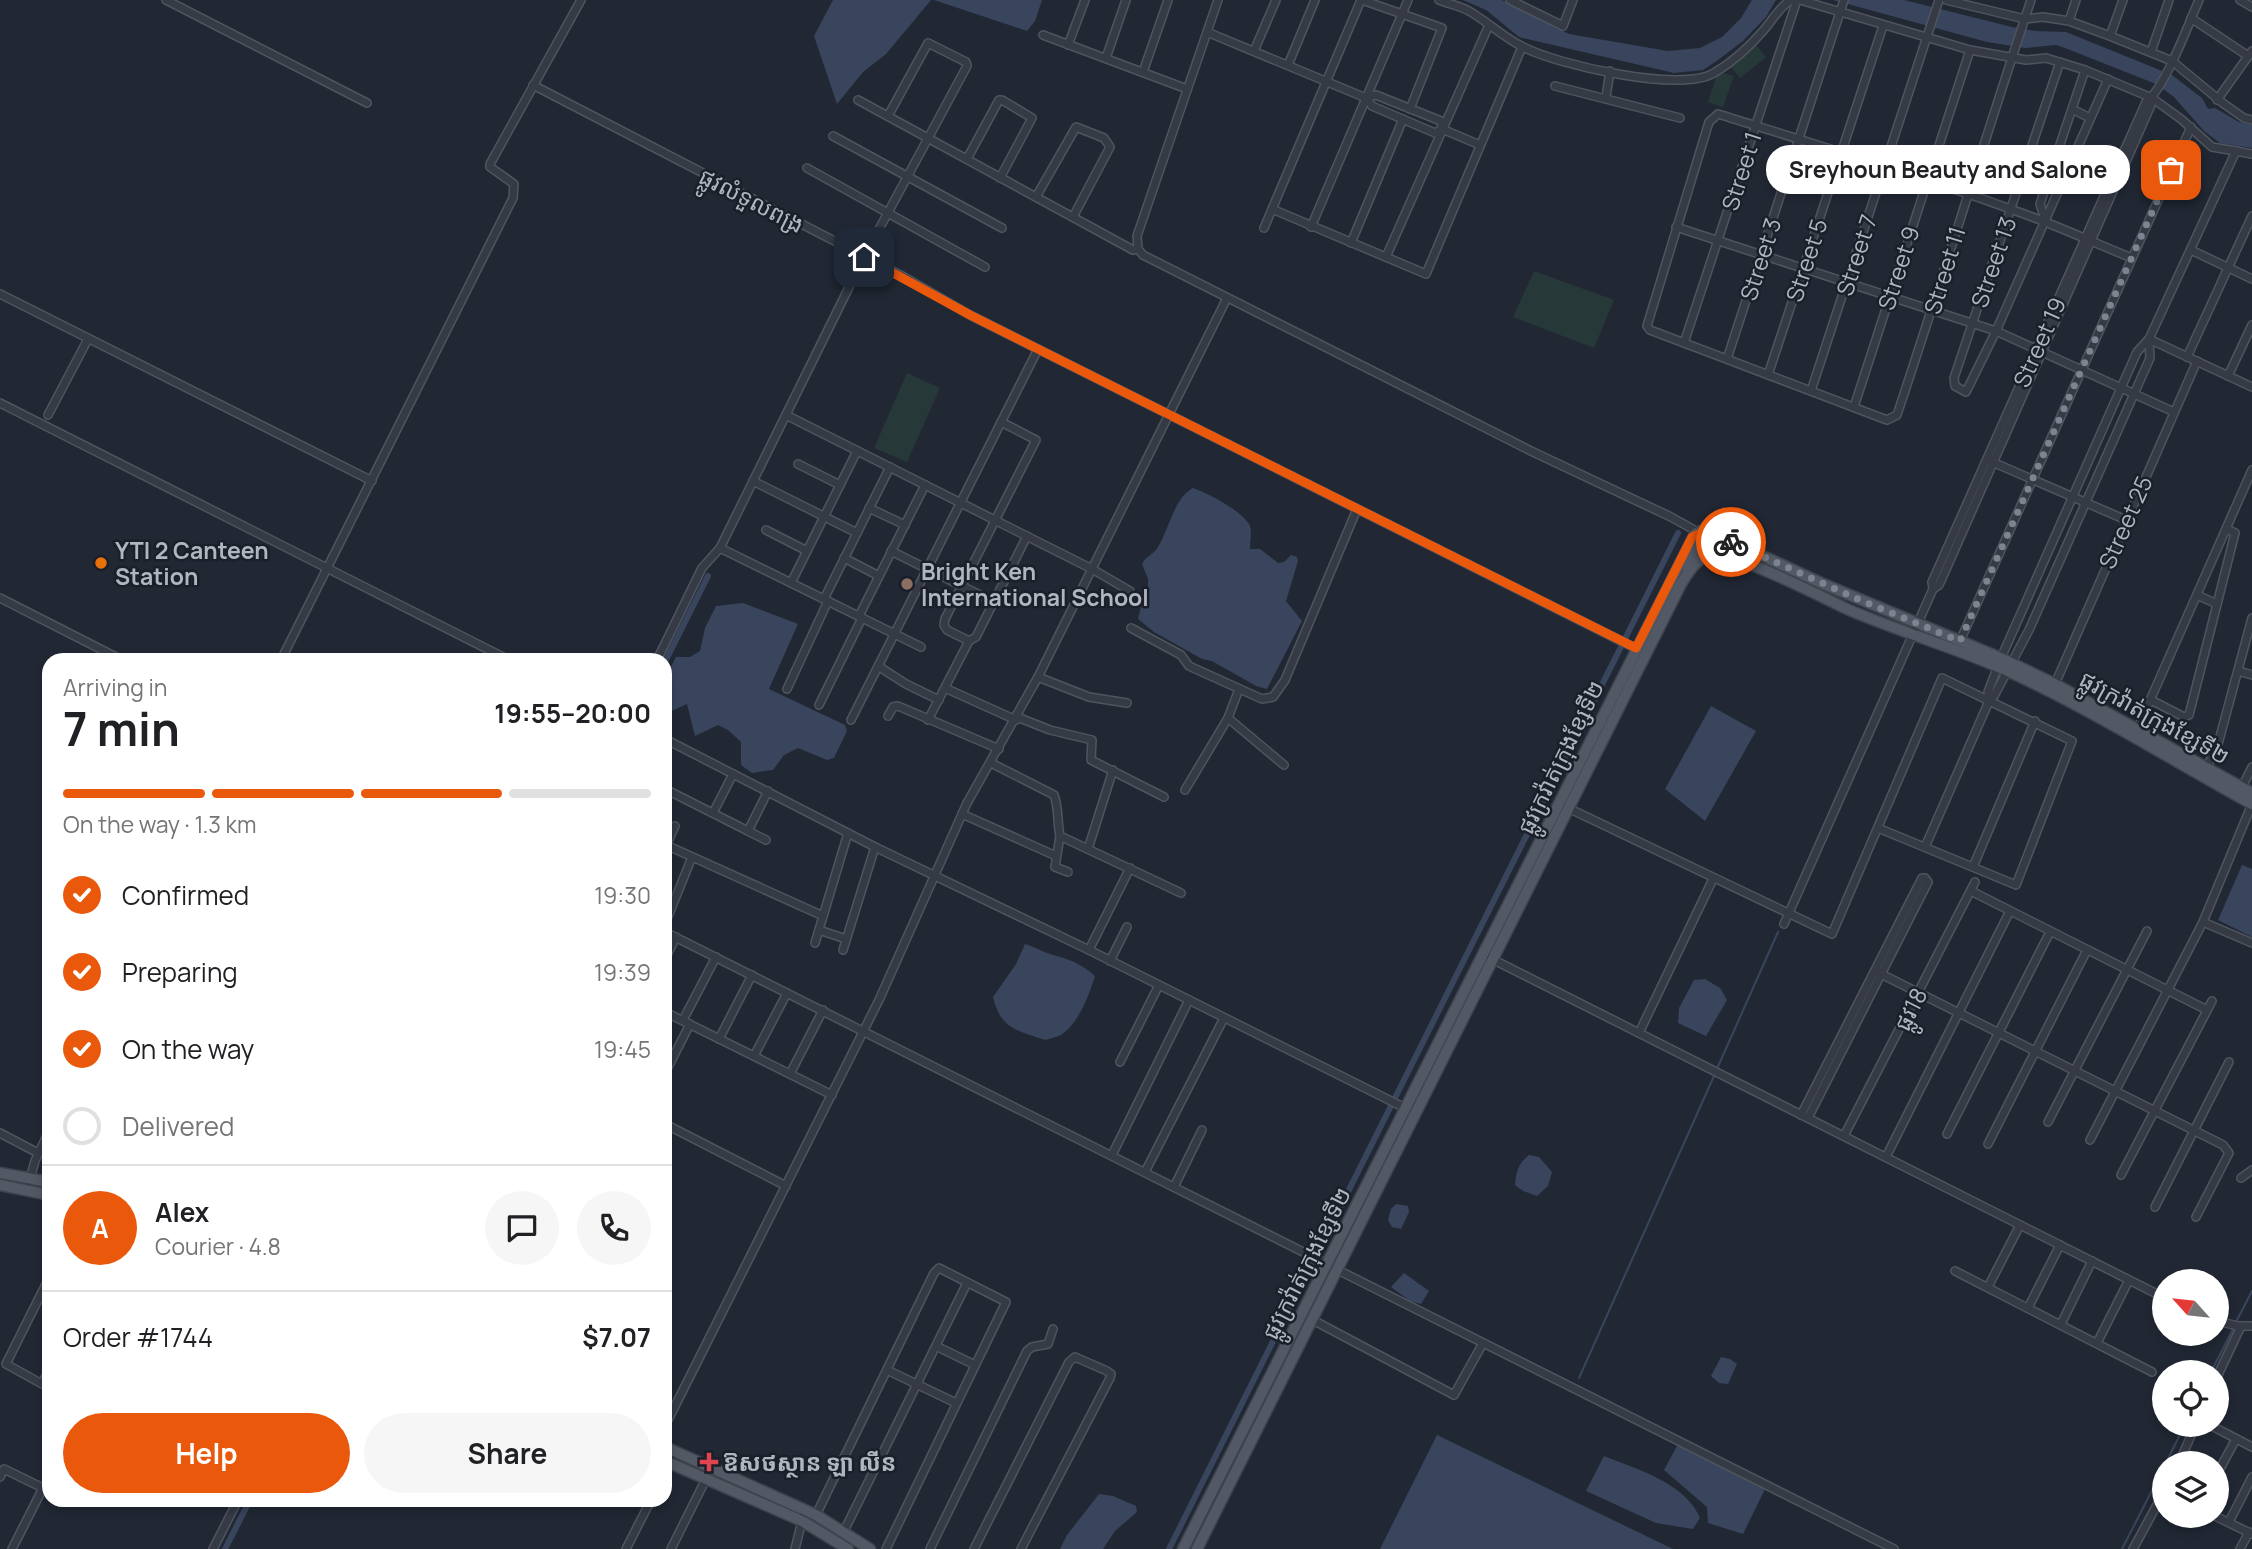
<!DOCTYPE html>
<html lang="en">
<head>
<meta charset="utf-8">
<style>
	body { margin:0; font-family:Manrope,"Noto Sans Khmer",sans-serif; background:#f6f6f6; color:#202124; height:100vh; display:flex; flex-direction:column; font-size:26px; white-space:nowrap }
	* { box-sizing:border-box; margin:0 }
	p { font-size:23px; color:#757577 }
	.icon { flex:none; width:38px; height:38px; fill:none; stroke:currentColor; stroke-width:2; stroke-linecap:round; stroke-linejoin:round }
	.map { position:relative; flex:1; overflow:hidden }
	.drawer { position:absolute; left:42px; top:653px; width:630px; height:854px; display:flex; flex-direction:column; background:#fff; border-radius:21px; box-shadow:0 4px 10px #0003 }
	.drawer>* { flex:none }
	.needle { width:46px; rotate:297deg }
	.tools { position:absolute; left:2152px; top:1269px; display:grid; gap:14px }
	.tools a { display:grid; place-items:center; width:77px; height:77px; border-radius:50%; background:#fff; box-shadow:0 4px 10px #0003; font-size:35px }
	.pin { position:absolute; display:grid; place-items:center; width:60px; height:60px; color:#fff; margin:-30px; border-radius:14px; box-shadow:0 4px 10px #0006 }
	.courier { position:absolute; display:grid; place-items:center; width:70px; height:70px; margin:-35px; border:5px solid #ea580c; border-radius:50%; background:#fff; color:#222; box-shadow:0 2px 9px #0007 }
	.bubble { position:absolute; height:49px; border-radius:24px; background:#fff; box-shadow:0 4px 10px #0003; font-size:23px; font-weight:700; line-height:49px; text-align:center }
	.head em { font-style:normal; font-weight:700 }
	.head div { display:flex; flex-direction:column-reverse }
	.head { display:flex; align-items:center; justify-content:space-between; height:119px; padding:0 21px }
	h1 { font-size:46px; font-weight:700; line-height:52px }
	.bar { display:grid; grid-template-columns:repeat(4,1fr); gap:10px 7px; align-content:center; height:84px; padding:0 21px }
	.bar i { height:9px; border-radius:5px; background:#e0e0e0 }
	.bar .selected { background:#ea580c }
	.bar p { grid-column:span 4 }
	.line { display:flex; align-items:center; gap:18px; padding:0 21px; border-top:2px solid #e0e0e0 }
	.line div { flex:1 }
	.round { display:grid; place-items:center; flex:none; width:74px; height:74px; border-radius:37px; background:#f6f6f6 }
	ol { padding:0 21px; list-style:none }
	li { display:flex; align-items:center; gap:21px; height:77px }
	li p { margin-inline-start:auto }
	li .icon { padding:7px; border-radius:50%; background:#ea580c; color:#fff; stroke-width:4 }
	li:last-child { color:#757577 }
	li i { width:38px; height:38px; border:4px solid #e0e0e0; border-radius:50% }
	.action { display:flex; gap:14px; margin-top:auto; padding:14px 21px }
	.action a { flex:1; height:80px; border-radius:42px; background:#ea580c; color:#fff; font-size:28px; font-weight:700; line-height:80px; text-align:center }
	.action a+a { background:#f6f6f6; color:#202124 }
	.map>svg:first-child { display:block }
</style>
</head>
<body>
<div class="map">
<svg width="2252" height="1549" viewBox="0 0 2252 1549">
	<rect width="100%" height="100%" fill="#212834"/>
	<g fill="#273839">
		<polygon points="1756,45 1766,57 1740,78 1730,66"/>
		<polygon points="1718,71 1734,76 1723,107 1708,102"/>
		<polygon points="1534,271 1614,300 1594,348 1513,317"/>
		<polygon points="907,373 940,388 907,462 874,448"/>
	</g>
	<g fill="#38455c">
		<polygon points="833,0 931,0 886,54 863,72 837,104 814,36"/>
		<polygon points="934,0 1042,0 1035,21 1027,31"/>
		<polygon points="1463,0 1502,0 1569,34 1668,51 1700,48 1722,37 1741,18 1752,0 1776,0 1766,17 1743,41 1718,60 1703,70 1674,73 1519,37 1486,10"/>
		<polygon points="1833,0 1904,0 2012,27 2036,31 2066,32 2172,75 2202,98 2208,109 2215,108 2239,122 2252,125 2252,148 2220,143 2204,131 2174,97 2156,84 2065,48 2056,45 2025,48 1987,42"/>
		<path d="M1193 488C1208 493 1244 512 1250 526 1252 533 1250 542 1250 549H1260L1278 563 1284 562 1291 555 1297 557 1298 561 1286 601 1302 621 1267 689 1256 686 1212 661 1202 659 1154 632 1138 619 1141 607 1148 600V579L1142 564C1146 556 1153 555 1158 547 1169 529 1174 498 1193 488Z"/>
		<polygon points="743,603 798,624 769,689 845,725 847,731 834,758 827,760 798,748 784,755 773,770 752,773 741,765 741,742 728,730 718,725 695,736 687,704 665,714 665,678 676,657 690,657 700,651 705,628 716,606"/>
		<polygon points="1711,706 1756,731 1705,821 1665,789"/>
		<polygon points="2242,865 2252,869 2252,937 2218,920"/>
		<path d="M1025 944C1035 947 1043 952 1053 955 1069 959 1082 964 1095 976 1089 995 1079 1023 1061 1035 1056 1037 1049 1039 1045 1040 1016 1030 1001 1029 993 997L1016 964Z"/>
		<polygon points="1705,979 1720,988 1727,1000 1706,1036 1678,1023 1679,1008 1694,980"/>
		<path d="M1529 1155 1539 1157 1552 1172 1548 1186 1537 1196 1523 1191 1515 1185C1516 1171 1519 1163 1529 1155Z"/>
		<polygon points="1396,1204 1408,1206 1409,1212 1401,1229 1392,1227 1388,1220 1391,1209"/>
		<polygon points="1404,1273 1429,1291 1421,1304 1410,1301 1391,1287"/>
		<polygon points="1721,1357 1730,1359 1737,1364 1728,1384 1719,1383 1711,1376"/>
		<polygon points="1437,1435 1673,1549 1380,1549"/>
		<polygon points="1678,1444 1765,1489 1743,1534 1708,1523 1707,1507 1664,1470"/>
		<path d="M1604 1456C1636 1469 1686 1483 1700 1518L1693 1529 1656 1523 1586 1491Z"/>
		<polygon points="1099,1494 1113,1496 1136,1506 1137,1512 1115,1531 1103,1549 1060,1549 1067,1535"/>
	</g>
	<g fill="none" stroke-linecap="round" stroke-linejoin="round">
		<g stroke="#38455c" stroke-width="2">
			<polyline points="1716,1071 1778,932"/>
			<polyline points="2235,1324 2252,1291"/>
			<polyline points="2211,1372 2233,1329"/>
			<polyline points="1579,1378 1714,1076"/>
			<polyline points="2166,1463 2185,1424"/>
			<polyline points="2122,1549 2165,1465"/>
		</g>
		<g stroke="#38455c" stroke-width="6">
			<polyline points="665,662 708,576"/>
			<polyline points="225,1549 250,1500"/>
			<polyline points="1169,1549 1678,533"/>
		</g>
		<g stroke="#4f555f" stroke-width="10">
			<g id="minor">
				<polyline points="166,0 367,103"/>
				<polyline points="1218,0 1137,236 1138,249 1143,255 1531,451 1671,517 1698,532"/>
				<polyline points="1362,0 1442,28 1410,109"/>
				<path d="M1439 0C1449 4 1460 6 1469 11 1488 22 1503 37 1523 47 1558 65 1680 93 1714 73 1733 62 1749 47 1763 31 1772 21 1779 7 1791 0"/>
				<polyline points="1510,0 1563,26 1573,0"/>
				<polyline points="1800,0 1970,50 2026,60 2046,58 2085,70 2152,98 2181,119 2212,147 2236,151"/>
				<polyline points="1946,0 2025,19 2043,17 2069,21 2110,36 2172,61 2224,104 2244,118 2252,120"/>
				<path d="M2031 0C1985 138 1943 277 1897 415L1887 420 1650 330 1647 326 1709 122 1718 114C1827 148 1937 181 2043 221 2073 233 2102 246 2132 258"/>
				<polyline points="2240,0 2252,7"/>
				<polyline points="2191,18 2248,56"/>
				<polyline points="2069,21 2076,0"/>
				<polyline points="1207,32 1366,98 1372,106 1435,133 1442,129 1480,145"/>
				<polyline points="1043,35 1187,89"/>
				<polyline points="2110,36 2123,0"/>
				<polyline points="1068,45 1085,0"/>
				<polyline points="1254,51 1276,0"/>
				<polyline points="2151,52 2169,0"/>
				<polyline points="1106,58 1126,0"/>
				<polyline points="2060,62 1954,378 1955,386 1966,392 1996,331 2108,79"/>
				<polyline points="1288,65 1315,0"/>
				<polyline points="1143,72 1168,0"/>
				<polyline points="533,85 904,277 970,315 1639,650"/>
				<polyline points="1555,86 1680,118"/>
				<polyline points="1606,97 1610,71"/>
				<polyline points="1366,98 1376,95 1441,121 1442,128"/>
				<polyline points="858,100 1133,250 1138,249"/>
				<polyline points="2217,100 2252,51"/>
				<polyline points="2072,109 2090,118"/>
				<polyline points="833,136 1002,228"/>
				<polyline points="967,159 999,100 1002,100 1032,118 1000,178"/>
				<polyline points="807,168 985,267"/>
				<polyline points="1036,197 1076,127 1104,138 1110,147 1073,217"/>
				<polyline points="1272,209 1426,274 1522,47"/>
				<polyline points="2045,219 2040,204 2085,70"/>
				<polyline points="1311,227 1408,0"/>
				<polyline points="1676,227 1996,331 2174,412"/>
				<polyline points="1264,228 1361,0"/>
				<polyline points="1351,243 1403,119"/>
				<polyline points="2191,250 2252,279"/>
				<polyline points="1386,257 1489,25"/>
				<polyline points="0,294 372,481"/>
				<polyline points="2149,339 2252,387"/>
				<polyline points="1684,343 1797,0"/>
				<polyline points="2187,357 2252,216"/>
				<polyline points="1727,359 1844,0"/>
				<polyline points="1768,375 1883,26"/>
				<polyline points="2228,376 2252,325"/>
				<polyline points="1811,391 1939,0"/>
				<polyline points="0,403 509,660"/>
				<polyline points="1854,407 1970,50"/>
				<polyline points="48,415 88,339"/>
				<polyline points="786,415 1092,569 1130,591"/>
				<polyline points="1990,461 2126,520"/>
				<polyline points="798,464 840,485"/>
				<polyline points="753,481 857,533"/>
				<polyline points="869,508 905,525"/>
				<polyline points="766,530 807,551"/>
				<polyline points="720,548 921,647"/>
				<polyline points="891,551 994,602"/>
				<polyline points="844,558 879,576"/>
				<polyline points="791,583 857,451"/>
				<path d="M1933 589 1932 582 2146 102C2165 88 2188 25 2199 0"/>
				<polyline points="2197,595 2217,604"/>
				<polyline points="0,598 122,660"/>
				<polyline points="824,599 890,467"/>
				<polyline points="859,616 925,485"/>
				<polyline points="1131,628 1181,655 1189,666 1262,699 1273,697 1285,680 1357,509"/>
				<polyline points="969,641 947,630 944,625 945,619 1036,440 1001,422"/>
				<polyline points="1960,641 2191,127"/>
				<polyline points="281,660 513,198 514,184 490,167 490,164 581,0"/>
				<polyline points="657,660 702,568 720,548 864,257 967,66 966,62 928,43 888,116"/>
				<polyline points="878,666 906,684 939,700"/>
				<polyline points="2238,671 2252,675"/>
				<polyline points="1038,677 1089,697 1127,703"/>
				<polyline points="2055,684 2197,361"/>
				<polyline points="945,688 1016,720"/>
				<polyline points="787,689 828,601"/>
				<polyline points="1990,699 1988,692 2001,658 2137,352 2149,339 2236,151 2252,154"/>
				<polyline points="2151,700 2184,717 2189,715 2235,533 2227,529"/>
				<polyline points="819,705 862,618"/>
				<polyline points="888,716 893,707 898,706 999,749"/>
				<polyline points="1017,717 1050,730 1092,740 1091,760 1164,797"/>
				<polyline points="1228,718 1284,765"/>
				<polyline points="851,720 1038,349"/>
				<polyline points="928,720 969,641 976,637 1027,536"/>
				<polyline points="2136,732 2252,470"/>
				<polyline points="665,739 875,847 1089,950 1405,1108"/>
				<path d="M991 763 1054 795C1059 808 1057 822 1060 836L1181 893"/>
				<polyline points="2207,767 2218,744 2252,618"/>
				<polyline points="2242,787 2252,767"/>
				<polyline points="665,789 748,831 768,791"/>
				<polyline points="1185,790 1228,718 1239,689"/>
				<polyline points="1566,807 1832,934 1942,678 2072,741 2016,885 1878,828"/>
				<polyline points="713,813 733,774"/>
				<polyline points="962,814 1056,856"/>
				<polyline points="748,831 766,840"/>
				<polyline points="1060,836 1055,867 1068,872"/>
				<polyline points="666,845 823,916"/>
				<polyline points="1925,847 1990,699 1994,696 2029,630 2134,394 2150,358 2149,339"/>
				<polyline points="665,848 675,826"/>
				<polyline points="1088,849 1113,770"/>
				<polyline points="1973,867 2035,721"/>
				<polyline points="1971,891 2207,1010"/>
				<polyline points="2203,922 2252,943"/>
				<polyline points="665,924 692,857"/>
				<polyline points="1784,924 1933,589 1939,585 1944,574 2151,105 2152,98"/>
				<polyline points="819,930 846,939"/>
				<polyline points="665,932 1327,1264"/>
				<polyline points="815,943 848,833"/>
				<polyline points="843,950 875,847"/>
				<polyline points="1089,950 1130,868"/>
				<polyline points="1490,958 2165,1298"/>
				<polyline points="665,959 676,937"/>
				<polyline points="1110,961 1127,927"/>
				<polyline points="1877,972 2223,1145 2229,1153 2196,1217"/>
				<polyline points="665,1012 832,1095"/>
				<polyline points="683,1020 716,957"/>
				<polyline points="1639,1033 1713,879"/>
				<polyline points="719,1039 752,975"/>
				<polyline points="754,1056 787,993"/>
				<polyline points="1120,1062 1159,985"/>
				<polyline points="665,1073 690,1024"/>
				<polyline points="790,1074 823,1010"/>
				<polyline points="1801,1115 1922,878 1925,878 1928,882 1808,1118"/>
				<polyline points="2048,1122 2147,931"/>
				<polyline points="665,1124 786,1186"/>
				<polyline points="0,1133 38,1153"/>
				<polyline points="1947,1134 2050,932"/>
				<polyline points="1844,1136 1975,882"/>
				<polyline points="2090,1140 2203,922 2252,804"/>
				<polyline points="1988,1144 2087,950"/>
				<polyline points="1112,1155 1189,1000"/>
				<polyline points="1886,1157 2010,911"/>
				<polyline points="1145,1172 1224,1018"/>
				<polyline points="2121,1175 2212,1001"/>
				<polyline points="2241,1178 2252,1170"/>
				<polyline points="29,1182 35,1161 49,1131"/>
				<polyline points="1174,1187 1202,1130"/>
				<polyline points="2155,1207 2229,1062"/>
				<polyline points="1336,1269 1894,1549"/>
				<polyline points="1955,1271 2152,1372"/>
				<polyline points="49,1278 6,1364 42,1384 49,1370"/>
				<polyline points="1988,1287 2020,1225"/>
				<polyline points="2028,1308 2060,1245"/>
				<polyline points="1311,1319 1454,1395 1483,1343"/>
				<polyline points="2217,1321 2238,1326 2252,1326"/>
				<polyline points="2061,1324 2092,1261"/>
				<polyline points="2097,1343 2129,1280"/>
				<polyline points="938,1347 975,1365"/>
				<polyline points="887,1370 956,1403"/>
				<polyline points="2217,1377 2241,1326"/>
				<polyline points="2208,1424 2252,1447"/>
				<polyline points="665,1426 879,1000 967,803 1038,677 1227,298"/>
				<polyline points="2179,1463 2196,1424"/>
				<polyline points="665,1472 675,1452"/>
				<polyline points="2217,1474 2236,1439"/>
				<polyline points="0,1477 4,1469 6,1470 43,1488 12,1549"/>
				<polyline points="816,1515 934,1273 939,1268 1006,1302 886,1549"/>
				<polyline points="2215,1516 2252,1534"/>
				<polyline points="2229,1522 2252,1477"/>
				<polyline points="844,1531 967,1283"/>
				<polyline points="213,1549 238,1500"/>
				<polyline points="626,1549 651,1500"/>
				<polyline points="671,1549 706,1479"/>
				<polyline points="795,1549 805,1509"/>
				<polyline points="930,1549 1027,1351 1032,1347 1048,1344 1053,1329"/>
				<polyline points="974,1549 1069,1362 1075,1357 1107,1371 1111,1374 1110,1378 1021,1549"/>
				<polyline points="2133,1549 2165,1490"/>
				<polyline points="2240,1549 2249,1532"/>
			</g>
		</g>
		<g stroke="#3e434e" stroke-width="13">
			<g id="major">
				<polyline points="1687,567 1701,538 1734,555"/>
				<polyline points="0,1173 49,1182"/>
				<polyline points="0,1185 49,1195"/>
				<polyline points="665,1447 816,1515 870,1549"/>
				<polyline points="665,1461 802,1521 848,1549"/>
				<polyline points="1183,1549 1695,534 1700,531 1709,531 1821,583 2001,658 2055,684 2252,793"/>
				<path d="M1197 1549 1681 584C1689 571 1697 556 1715 555 1737 553 1822 597 1847 609 1900 632 1957 648 2010 672 2094 711 2172 760 2252 804"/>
			</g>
		</g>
		<use href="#minor" stroke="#353a45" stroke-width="7"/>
		<use href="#major" stroke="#525965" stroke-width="10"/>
	</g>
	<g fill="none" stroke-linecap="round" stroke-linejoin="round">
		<polyline stroke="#7d8490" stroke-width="7" stroke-dasharray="0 12.6" points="1731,542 1860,600 1960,641 2171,170"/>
		<polyline stroke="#ea580c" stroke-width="9" points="864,257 970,315 1636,648 1692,537 1705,531 1731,542"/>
	</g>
	<circle fill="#e8710a" stroke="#1a1f29" stroke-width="2.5" cx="101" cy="563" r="7"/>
	<circle fill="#8d6e63" stroke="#1a1f29" stroke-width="2.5" cx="907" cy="584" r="7"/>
	<path fill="#e0444e" stroke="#1a1f29" stroke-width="2.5" d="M705.5 1451.5h7v7h7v7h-7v7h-7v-7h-7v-7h7z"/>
	<g text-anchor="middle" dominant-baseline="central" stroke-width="5" stroke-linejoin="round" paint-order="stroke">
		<g font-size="23" fill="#afb5c1" stroke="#1a1f29">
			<text transform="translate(1741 171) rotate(-72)">Street 1</text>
			<text transform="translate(752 200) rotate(27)">ផ្លូវលំទួលពង្រ</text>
			<text transform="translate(1856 255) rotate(-72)">Street 7</text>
			<text transform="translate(1760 259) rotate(-72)">Street 3</text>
			<text transform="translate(1806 260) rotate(-72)">Street 5</text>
			<text transform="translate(1993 262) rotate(-71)">Street 13</text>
			<text transform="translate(1898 268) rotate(-72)">Street 9</text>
			<text transform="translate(1944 270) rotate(-73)">Street 11</text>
			<text transform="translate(2039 342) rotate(-66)">Street 19</text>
			<text transform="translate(2125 522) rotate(-66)">Street 25</text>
			<text transform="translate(2155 717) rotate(29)">ផ្លូវក្រវ៉ាត់ក្រុងខ្សែទី២</text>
			<text transform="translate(1560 757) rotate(-64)">ផ្លូវក្រវ៉ាត់ក្រុងខ្សែទី២</text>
			<text transform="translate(1910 1009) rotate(-63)">ផ្លូវ18</text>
			<text transform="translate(1306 1263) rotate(-63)">ផ្លូវក្រវ៉ាត់ក្រុងខ្សែទី២</text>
		</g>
		<g font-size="23" font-weight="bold" fill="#afb5c1" stroke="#1a1f29" text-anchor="start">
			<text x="115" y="550">YTI 2 Canteen<tspan x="115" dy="26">Station</tspan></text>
			<text x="921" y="571">Bright Ken<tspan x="921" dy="26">International School</tspan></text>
			<text x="723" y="1462">ឱសថស្ថាន ឡា លីន</text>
		</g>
	</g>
</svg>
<div class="tools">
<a><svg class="needle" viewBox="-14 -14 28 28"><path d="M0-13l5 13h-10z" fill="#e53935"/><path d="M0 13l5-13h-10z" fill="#757577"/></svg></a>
<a><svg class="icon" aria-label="locate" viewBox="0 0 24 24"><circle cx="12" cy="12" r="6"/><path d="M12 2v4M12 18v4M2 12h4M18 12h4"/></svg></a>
<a><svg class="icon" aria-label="layers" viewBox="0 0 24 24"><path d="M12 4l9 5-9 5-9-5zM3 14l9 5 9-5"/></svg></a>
</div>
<div class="pin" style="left:2171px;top:170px;background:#ea580c"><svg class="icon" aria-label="bag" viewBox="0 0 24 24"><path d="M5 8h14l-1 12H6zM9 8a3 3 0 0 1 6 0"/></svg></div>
<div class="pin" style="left:864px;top:257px;background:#1f2937"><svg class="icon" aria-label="home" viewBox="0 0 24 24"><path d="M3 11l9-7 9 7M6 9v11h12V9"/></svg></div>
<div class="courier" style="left:1731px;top:542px"><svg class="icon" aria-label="bike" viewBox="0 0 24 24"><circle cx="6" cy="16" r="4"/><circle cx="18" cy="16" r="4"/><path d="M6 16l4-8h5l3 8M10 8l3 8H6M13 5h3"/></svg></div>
<div class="bubble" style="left:1766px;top:145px;width:364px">Sreyhoun Beauty and Salone</div>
<section class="drawer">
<div class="head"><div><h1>7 min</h1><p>Arriving in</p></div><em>19:55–20:00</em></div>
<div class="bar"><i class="selected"></i><i class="selected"></i><i class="selected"></i><i></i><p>On the way · 1.3 km</p></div>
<ol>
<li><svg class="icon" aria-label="check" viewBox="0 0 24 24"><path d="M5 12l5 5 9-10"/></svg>Confirmed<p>19:30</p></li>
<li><svg class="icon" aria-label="check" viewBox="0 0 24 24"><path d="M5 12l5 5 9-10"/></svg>Preparing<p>19:39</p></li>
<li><svg class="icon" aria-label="check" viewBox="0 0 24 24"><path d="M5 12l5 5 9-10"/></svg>On the way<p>19:45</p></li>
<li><i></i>Delivered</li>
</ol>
<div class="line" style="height:126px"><b class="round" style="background:#ea580c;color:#fff">A</b><div><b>Alex</b><p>Courier · 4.8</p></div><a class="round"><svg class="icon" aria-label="chat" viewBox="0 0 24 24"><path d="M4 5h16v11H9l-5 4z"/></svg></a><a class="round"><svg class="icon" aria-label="phone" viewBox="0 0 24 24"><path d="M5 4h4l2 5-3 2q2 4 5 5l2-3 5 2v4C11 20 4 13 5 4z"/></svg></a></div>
<div class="line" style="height:91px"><div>Order #1744</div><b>$7.07</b></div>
<div class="action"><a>Help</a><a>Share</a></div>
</section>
</div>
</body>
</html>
